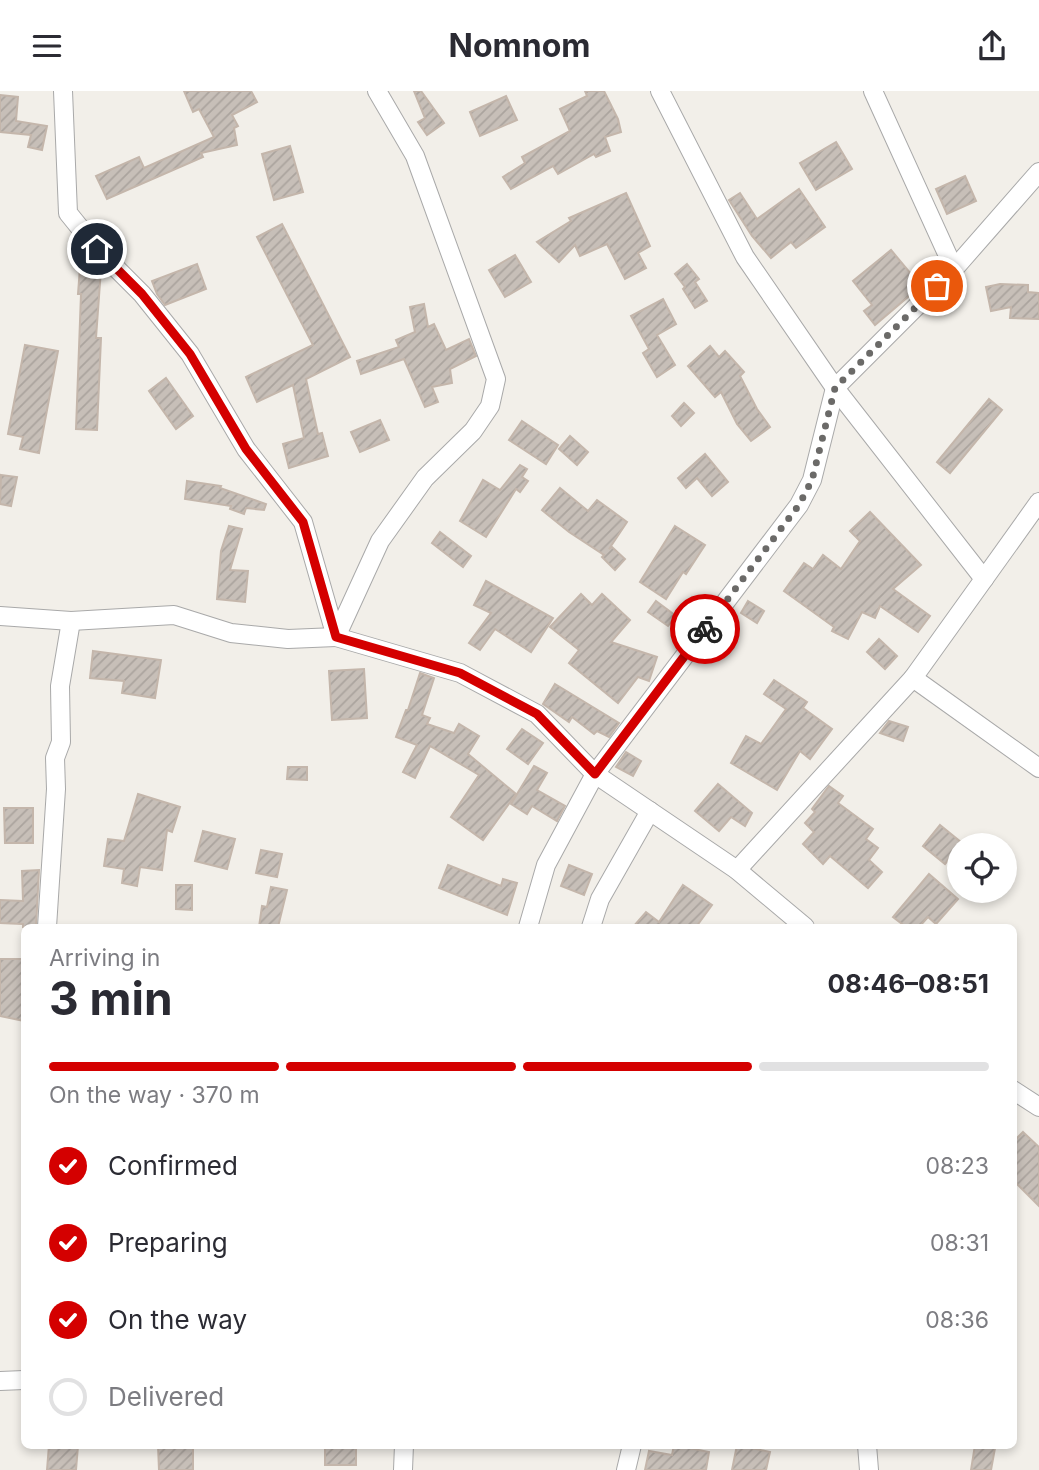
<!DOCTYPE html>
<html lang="en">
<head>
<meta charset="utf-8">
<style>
	body { margin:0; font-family:Inter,sans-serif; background:#f7f7f7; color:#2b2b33; height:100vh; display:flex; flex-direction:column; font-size:26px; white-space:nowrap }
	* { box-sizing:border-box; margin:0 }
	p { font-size:23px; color:#7c7c81 }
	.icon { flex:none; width:38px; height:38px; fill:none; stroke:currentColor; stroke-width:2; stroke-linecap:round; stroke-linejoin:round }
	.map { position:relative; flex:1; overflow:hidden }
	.drawer { position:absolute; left:21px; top:833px; width:996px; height:525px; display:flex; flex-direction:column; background:#fff; border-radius:10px; box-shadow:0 4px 10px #0003 }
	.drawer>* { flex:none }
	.tools { position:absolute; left:947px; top:742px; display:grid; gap:14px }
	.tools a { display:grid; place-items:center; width:70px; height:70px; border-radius:50%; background:#fff; box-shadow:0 4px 10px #0003; font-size:35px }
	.pin { position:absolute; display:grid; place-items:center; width:60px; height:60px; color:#fff; margin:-30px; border:4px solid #fff; border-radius:50%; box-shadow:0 2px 7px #0007 }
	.courier { position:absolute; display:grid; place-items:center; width:70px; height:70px; margin:-35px; border:5px solid #d40000; border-radius:50%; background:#fff; color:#222; box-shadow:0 2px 9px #0007 }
	.head em { font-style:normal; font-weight:700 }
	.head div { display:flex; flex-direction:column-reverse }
	.head { display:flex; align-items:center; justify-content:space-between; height:119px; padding:0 28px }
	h1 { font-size:46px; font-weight:700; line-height:52px }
	.bar { display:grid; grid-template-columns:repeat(4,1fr); gap:10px 7px; align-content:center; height:84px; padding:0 28px }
	.bar i { height:9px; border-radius:5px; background:#e1e1e2 }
	.bar .selected { background:#d40000 }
	.bar p { grid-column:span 4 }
	ol { padding:0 28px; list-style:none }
	li { display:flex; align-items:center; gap:21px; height:77px }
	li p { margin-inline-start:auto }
	li .icon { padding:7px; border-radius:50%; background:#d40000; color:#fff; stroke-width:4 }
	li:last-child { color:#7c7c81 }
	li i { width:38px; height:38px; border:4px solid #e1e1e2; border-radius:50% }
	header { display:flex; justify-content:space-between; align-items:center; height:91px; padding:0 28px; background:#fff; font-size:32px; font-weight:700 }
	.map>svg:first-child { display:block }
</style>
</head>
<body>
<header><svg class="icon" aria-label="menu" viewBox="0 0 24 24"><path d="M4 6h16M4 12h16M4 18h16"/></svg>Nomnom<svg class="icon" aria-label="share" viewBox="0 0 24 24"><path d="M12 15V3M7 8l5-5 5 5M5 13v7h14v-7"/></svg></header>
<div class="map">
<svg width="1039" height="1379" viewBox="0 0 1039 1379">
	<defs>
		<pattern id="building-hatch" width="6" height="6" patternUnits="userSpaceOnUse" patternTransform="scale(1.75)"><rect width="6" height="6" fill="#c7bfb8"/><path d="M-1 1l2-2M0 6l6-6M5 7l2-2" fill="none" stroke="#aba49e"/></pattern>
	</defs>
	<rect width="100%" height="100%" fill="#f2efe9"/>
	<g fill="url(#building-hatch)" stroke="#c4b6ab" stroke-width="2">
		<polygon points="184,0 251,0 257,11 232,24 238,35 234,37 237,54 201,62 203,66 107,108 96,85 139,66 144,77 214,46 199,18 193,21"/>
		<polygon points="414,0 421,0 444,32 427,44 418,31 425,27"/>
		<polygon points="585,0 604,0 618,28 621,41 605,46 610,60 596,66 594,63 558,83 553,75 511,98 503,86 525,72 522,66 570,40 560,18 587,5"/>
		<polygon points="0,4 18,6 16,30 47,35 42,59 28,56 31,44 0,41"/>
		<polygon points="506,5 517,29 480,45 470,21"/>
		<polygon points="836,51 852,78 816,99 800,72"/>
		<polygon points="290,55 303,101 274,109 262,63"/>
		<polygon points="965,85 976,110 947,123 936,98"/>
		<polygon points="799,98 825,136 796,157 791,151 771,167 752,145 729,109 740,102 757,128"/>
		<polygon points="626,102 650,155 638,162 646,177 625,188 607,153 580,165 575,154 559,171 537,151 571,130 569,127"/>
		<polygon points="282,133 350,266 306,288 318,343 322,342 328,365 289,377 283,353 304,347 293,294 257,311 246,286 313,254 257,146"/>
		<polygon points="891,159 921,195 875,234 864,220 872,214 853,190"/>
		<polygon points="515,164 531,191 505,206 489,179"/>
		<polygon points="197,173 206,198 165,214 157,203 152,190"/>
		<polygon points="687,173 699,188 695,191 707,210 695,217 683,198 685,196 675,183"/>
		<polygon points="80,176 101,178 96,247 101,247 97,339 76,338 81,203 78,203"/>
		<polygon points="1000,193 1028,194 1028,201 1039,202 1039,228 1010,227 1011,216 991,220 986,196"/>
		<polygon points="663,208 676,233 657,244 675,274 657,286 643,262 649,258 631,225"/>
		<polygon points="424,213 428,236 434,233 446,259 469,248 476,265 450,278 452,292 432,296 438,311 425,316 404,268 361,283 357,270 399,256 396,249 415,241 410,216"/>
		<polygon points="25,254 58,260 39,362 20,358 23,346 8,343"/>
		<polygon points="710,255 719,266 725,260 744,281 740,285 757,318 770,336 751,350 737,333 721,301 715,306 688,275"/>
		<polygon points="166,287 193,325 176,338 149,300"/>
		<polygon points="989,308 1002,319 950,382 937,371"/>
		<polygon points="684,312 694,322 681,335 672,325"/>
		<polygon points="380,329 389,349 360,361 351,341"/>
		<polygon points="522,330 558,354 546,373 509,349"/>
		<polygon points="570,345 588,361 577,374 559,358"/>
		<polygon points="705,363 728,391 712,405 697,387 686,397 678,387"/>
		<polygon points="520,374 527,378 522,386 528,390 520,401 516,398 486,446 460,430 483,389 500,399"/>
		<polygon points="1,384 17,386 11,415 0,413"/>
		<polygon points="187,390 221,395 220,397 266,413 264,419 246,417 244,423 230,418 231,415 185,408"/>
		<polygon points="560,397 588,420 597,409 627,431 609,458 612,456 625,468 615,479 602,466 604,464 569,441 542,419"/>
		<polygon points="870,421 921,474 893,498 930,525 918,541 880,515 875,527 862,521 848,548 832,540 834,536 784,500 804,472 813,478 823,464 841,478 860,450 850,440"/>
		<polygon points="229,435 242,438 230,479 248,480 245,511 217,508 221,460"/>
		<polygon points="675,435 705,454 686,483 683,481 666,508 640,491"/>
		<polygon points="440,441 471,465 463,476 432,452"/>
		<polygon points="486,490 553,527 531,561 495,538 480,559 469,552 491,522 474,514"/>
		<polygon points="581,503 592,514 602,503 630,529 611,551 657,566 649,590 638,586 618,612 569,572 579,559 550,536"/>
		<polygon points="656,510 676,525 668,535 648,521"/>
		<polygon points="748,510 764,520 757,532 741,522"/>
		<polygon points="879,548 897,565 885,578 867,561"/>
		<polygon points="93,560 161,569 155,607 122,602 124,590 90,587"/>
		<polygon points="364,578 367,627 332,629 329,580"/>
		<polygon points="420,582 434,587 422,624 430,627 427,633 454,642 459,633 479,645 468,663 516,703 483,749 451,726 479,684 430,655 415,687 403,681 417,654 396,646 406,619 408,619"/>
		<polygon points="774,589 807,611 803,617 832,638 810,668 800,660 777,699 731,672 746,645 761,653 786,618 764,603"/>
		<polygon points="555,593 619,632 609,646 597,640 594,643 572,626 569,631 543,613"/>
		<polygon points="889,630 908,636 903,650 880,642"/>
		<polygon points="522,638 543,652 528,673 507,658"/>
		<polygon points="626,661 641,670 633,685 616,676"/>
		<polygon points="534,675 547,682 537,699 565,715 557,730 532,715 527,723 511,713"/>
		<polygon points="288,676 307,676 307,689 287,688"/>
		<polygon points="718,693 752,722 745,735 731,726 719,740 695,720"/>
		<polygon points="829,695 843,705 838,712 873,738 866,748 878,757 869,769 882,781 868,797 830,765 823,773 803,753 814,741 805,732 815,721 812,718"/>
		<polygon points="138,703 180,716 172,741 167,739 162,779 140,776 137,795 122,792 124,778 104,775 108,748 124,750"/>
		<polygon points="4,717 33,717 33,752 5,752"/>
		<polygon points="940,734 962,752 945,773 923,755"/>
		<polygon points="203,740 235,748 227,778 195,770"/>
		<polygon points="261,759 282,763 277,786 256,782"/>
		<polygon points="448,774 501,795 503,788 517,792 507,824 439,797"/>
		<polygon points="569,774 592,783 584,804 561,795"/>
		<polygon points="39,779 36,836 23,836 23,833 0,832 0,809 23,810 22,780"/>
		<polygon points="929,783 958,808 936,833 928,826 919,836 906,836 893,826"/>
		<polygon points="176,794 192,794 192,819 176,818"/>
		<polygon points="683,794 712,814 696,836 633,836 646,821 659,831"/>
		<polygon points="271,796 287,799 278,836 259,836 262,815 267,816"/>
		<polygon points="0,868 24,868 24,930 0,925"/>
		<polygon points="1023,1041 1039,1056 1039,1115 1013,1089 1013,1051"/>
		<polygon points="49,1354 78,1355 76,1379 47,1379"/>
		<polygon points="158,1354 193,1354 193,1379 159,1379"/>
		<rect x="325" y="1354" width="31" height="20"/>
		<polygon points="674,1354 709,1361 706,1379 645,1379 649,1360 672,1364"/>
		<polygon points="737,1354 770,1361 766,1379 732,1379"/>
		<polygon points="975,1354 995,1357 991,1379 971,1379"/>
	</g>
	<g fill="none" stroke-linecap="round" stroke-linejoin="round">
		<g stroke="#a9a9a9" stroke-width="20">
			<g id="minor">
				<polyline points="63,0 68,122 97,158 142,203 190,263 246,358 303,431 336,546 460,582 537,623 595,683 737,779 805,836"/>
				<polyline points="660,0 745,166 835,297 984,488 913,587 1039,677"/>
				<polyline points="873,0 954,178"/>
				<polyline points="984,488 1039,411"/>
				<polyline points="0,525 71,530 174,524 231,542 288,548 336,546 380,450 425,387 473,340 490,315 496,288 415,65 377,0"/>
				<polyline points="737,779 913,587"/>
				<polyline points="47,836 56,698 55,667 61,651 60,595 71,530"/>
				<polyline points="528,836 546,774 595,683 799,414 812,389 835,297 954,178 1039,81"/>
				<polyline points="591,836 600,808 650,720"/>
				<polyline points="1013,999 1039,1016"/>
				<polyline points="0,1290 24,1289"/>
				<polyline points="867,1354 869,1379"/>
				<polyline points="403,1379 404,1354"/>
				<polyline points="626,1379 632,1354"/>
			</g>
		</g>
		<use href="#minor" stroke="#fff" stroke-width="18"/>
	</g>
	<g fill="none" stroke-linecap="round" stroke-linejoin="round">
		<polyline stroke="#6b6a68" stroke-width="7" stroke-dasharray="0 12.6" points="705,538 799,414 812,389 835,297 937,195"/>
		<polyline stroke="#d40000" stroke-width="9" points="97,158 142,203 190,263 246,358 303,431 336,546 460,582 537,623 595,683 705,538"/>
	</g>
</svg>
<div class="tools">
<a><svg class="icon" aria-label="locate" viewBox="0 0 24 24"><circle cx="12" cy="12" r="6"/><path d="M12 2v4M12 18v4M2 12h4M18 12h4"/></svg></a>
</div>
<div class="pin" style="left:937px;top:195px;background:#ea580c"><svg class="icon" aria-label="bag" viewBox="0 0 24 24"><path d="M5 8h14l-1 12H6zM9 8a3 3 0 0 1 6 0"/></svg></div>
<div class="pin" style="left:97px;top:158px;background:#1f2937"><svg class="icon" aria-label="home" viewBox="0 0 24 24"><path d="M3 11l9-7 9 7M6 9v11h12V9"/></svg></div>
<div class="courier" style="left:705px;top:538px"><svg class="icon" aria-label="bike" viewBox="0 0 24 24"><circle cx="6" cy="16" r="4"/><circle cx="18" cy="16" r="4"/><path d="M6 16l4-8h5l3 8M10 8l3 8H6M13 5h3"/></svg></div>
<section class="drawer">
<div class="head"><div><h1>3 min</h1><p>Arriving in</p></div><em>08:46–08:51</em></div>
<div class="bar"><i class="selected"></i><i class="selected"></i><i class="selected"></i><i></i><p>On the way · 370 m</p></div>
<ol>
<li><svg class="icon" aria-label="check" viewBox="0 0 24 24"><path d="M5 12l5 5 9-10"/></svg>Confirmed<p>08:23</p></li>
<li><svg class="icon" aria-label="check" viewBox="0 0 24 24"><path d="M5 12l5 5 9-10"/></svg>Preparing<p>08:31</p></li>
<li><svg class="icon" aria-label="check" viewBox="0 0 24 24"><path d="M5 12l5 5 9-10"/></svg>On the way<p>08:36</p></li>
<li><i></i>Delivered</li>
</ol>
</section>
</div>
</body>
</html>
